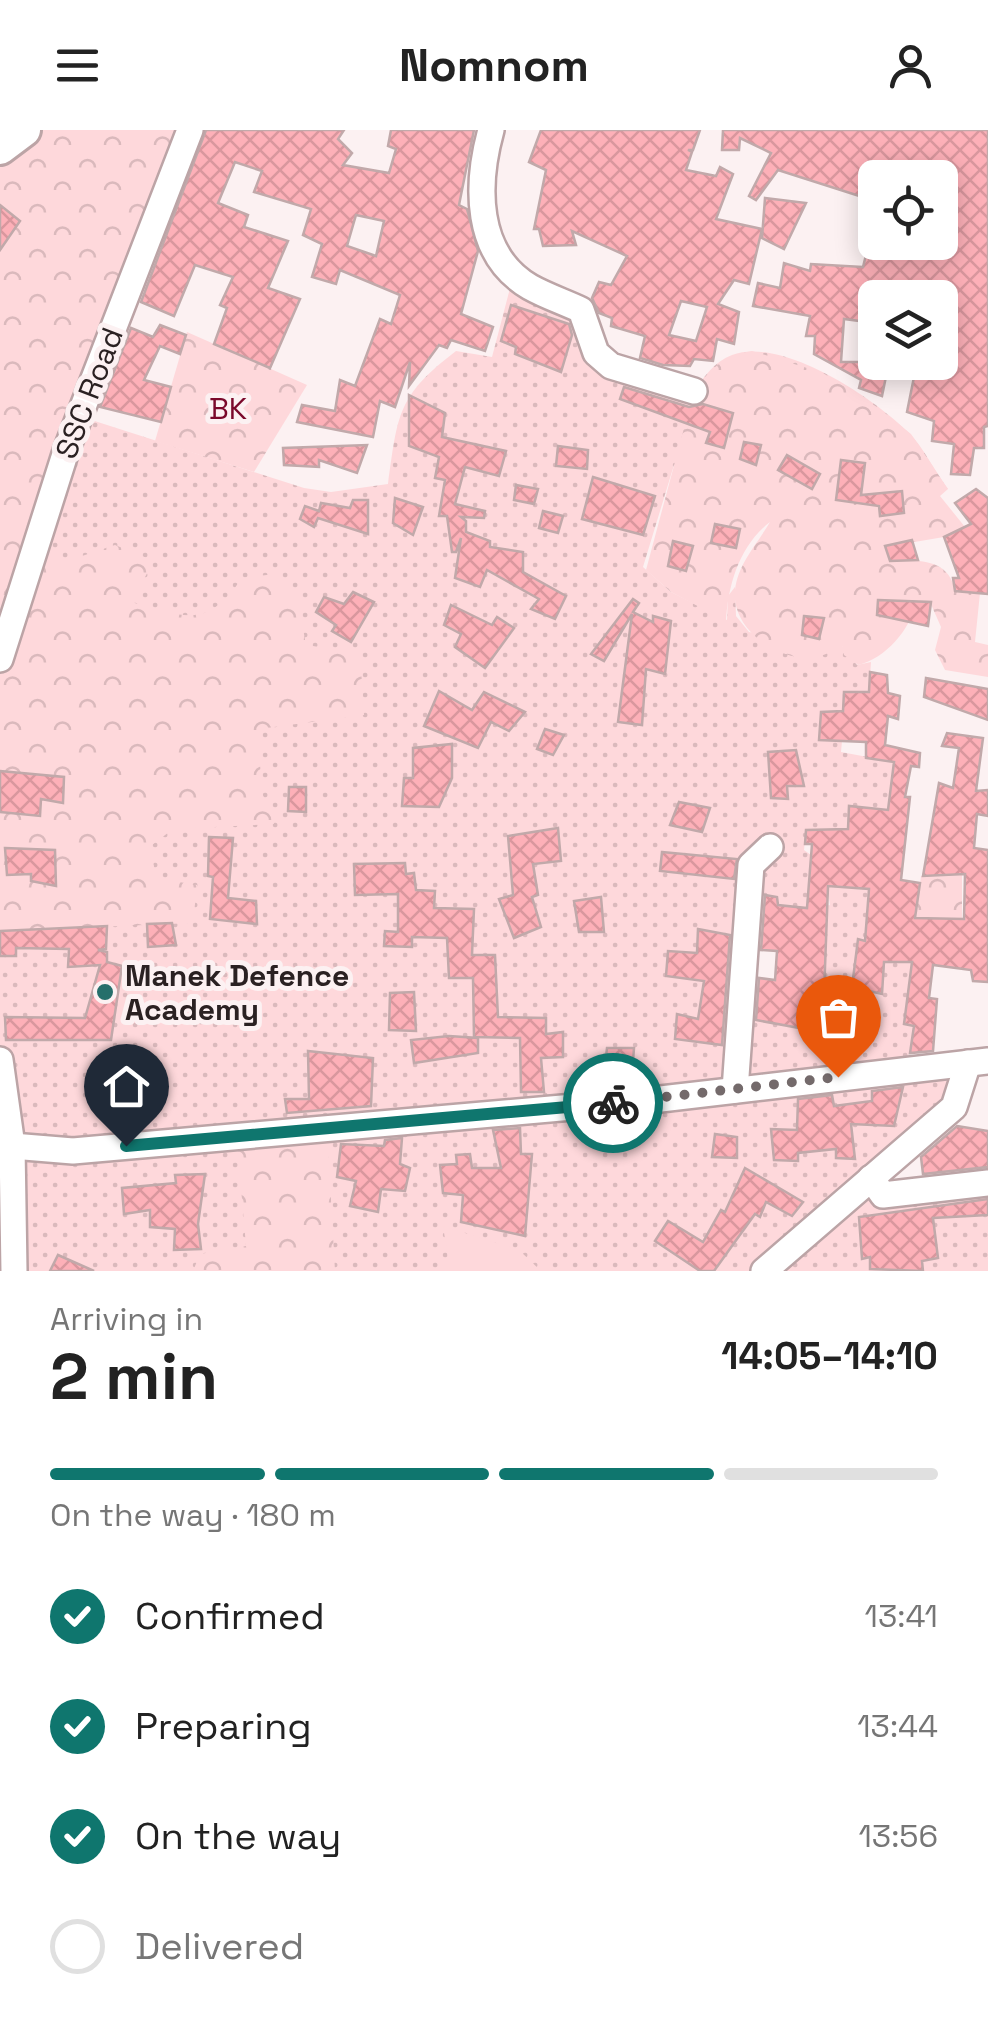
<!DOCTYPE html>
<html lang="en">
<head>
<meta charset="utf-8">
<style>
	body { margin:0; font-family:"Space Grotesk",sans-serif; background:#f2f2f2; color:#222; height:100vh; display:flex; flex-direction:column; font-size:38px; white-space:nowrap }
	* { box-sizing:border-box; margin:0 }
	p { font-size:32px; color:#767676 }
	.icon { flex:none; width:55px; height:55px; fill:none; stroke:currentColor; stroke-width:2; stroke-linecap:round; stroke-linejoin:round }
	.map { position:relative; height:1141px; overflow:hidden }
	.side { display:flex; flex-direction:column; background:#fff; flex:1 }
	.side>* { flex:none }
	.buttons { position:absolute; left:858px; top:30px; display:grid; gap:20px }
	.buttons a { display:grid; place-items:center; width:100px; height:100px; border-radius:15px; background:#fff; box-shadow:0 5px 25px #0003; font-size:50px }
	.pin { position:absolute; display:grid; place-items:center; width:85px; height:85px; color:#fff; margin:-102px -42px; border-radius:50% 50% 50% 0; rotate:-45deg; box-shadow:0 0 10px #0007 }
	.pin .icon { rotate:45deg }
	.courier { position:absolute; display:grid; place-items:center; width:100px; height:100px; margin:-50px; border:8px solid #0f766e; border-radius:50%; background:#fff; color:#222; box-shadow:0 2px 12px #0007 }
	.headline em { font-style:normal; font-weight:800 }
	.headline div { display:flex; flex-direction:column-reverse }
	.headline { display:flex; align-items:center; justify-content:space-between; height:170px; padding:0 50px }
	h1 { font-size:65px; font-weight:800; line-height:75px }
	.bar { display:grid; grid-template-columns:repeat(4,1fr); gap:15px 10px; align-content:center; height:120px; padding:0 50px }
	.bar i { height:12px; border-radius:8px; background:#e0e0e0 }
	.bar .active { background:#0f766e }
	.bar p { grid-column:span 4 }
	ol { padding:0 50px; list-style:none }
	li { display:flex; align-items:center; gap:30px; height:110px }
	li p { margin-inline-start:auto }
	li .icon { padding:10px; border-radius:50%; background:#0f766e; color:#fff; stroke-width:4 }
	li:last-child { color:#767676 }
	li i { width:55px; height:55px; border:5px solid #e0e0e0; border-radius:50% }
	header { display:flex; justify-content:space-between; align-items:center; height:130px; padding:0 50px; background:#fff; font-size:45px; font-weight:800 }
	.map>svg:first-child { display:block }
</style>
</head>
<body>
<header><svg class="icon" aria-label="menu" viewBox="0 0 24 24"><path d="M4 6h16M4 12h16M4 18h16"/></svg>Nomnom<svg class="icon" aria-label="person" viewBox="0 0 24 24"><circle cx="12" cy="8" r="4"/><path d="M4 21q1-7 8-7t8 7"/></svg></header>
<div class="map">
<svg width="988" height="1141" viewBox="0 0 988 1141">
	<defs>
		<pattern id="grass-dots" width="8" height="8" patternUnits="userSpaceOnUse" patternTransform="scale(2.5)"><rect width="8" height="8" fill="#fed8db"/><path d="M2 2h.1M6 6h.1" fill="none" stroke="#dab9bc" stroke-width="1.8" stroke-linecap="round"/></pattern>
		<pattern id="forest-crowns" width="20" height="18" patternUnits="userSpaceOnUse" patternTransform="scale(2.5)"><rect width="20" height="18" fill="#fed8db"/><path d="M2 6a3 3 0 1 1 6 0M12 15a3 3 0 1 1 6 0" fill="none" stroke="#dab9bc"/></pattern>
		<pattern id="building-cross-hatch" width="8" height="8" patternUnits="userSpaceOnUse" patternTransform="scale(2.5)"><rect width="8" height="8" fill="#fdb0b8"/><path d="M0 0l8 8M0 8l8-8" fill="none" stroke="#d9979e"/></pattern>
	</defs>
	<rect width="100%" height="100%" fill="#fcf1f2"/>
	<path fill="url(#grass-dots)" d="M514 143 581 180 596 223 694 261C704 247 715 231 732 225 782 206 874 268 908 302 924 317 934 341 948 359L674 335 643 437 671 462 727 490 728 466 735 457 736 486 749 502 842 516 857 535 871 532 869 562H845L843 581 821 582 819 610 842 611 841 622 894 632 888 681 850 676 848 699 806 701 804 720 811 725 807 778 778 775 776 767 749 764 748 889 810 900 814 866 824 865 816 778 830 775 827 756 869 759 865 811 859 809 852 857 882 864 886 804 912 832 904 893 914 896 906 939 968 933 954 977 871 1049 883 1065 988 1053V1141H14L0 930V529L79 286 304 358 331 362 388 354C398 284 397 266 456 221L492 227Z"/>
	<g fill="url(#forest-crowns)">
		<path d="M23 0H193L33 425 64 432 115 415 154 431 131 472C186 487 206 500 242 448L275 444 296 460 306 515 360 523 364 585 259 599 261 660 274 694 173 699 152 715 155 748 197 755 193 793 0 801V17Z"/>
		<polygon points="187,202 307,255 254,342 155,311"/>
		<path d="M752 221 823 243 880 279 911 304 948 359 940 366 965 397 944 407 885 417 890 431C918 430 949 428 955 461L980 463 975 512 988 515V547L945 540 935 520 941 497 930 472 917 471C910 500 886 528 858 535L844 525 842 516C834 520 822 527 813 528 775 530 731 498 735 460 738 433 758 413 770 392 740 415 728 454 726 491L671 462 646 440 694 261C711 238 724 226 752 221Z"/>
		<polygon points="962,744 962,789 916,788 921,746"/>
		<polygon points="327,998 335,1141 193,1141 200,1124 246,1116 236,1000"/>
	</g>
	<polygon fill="#fed8db" points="443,1096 519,1120 541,1141 450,1141"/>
	<g fill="url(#building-cross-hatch)" stroke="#c1a9aa" stroke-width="2.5" fill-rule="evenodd">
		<path d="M206 0H344L338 9 352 23 343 35 389 43 396 19 388 16 391 0H474L459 75 467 79 478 121 461 184 493 197 485 221 451 210 447 218 439 215 409 256 410 232 395 277 380 271 373 307 297 292 302 275 335 281 340 250 355 256 380 189 391 194 400 165 340 140 336 154 312 147 322 114 303 105 311 79 254 62 262 41 235 32 218 73 248 85 244 97 288 111 268 158 300 169 270 238 214 214 227 178 220 175 233 147 195 135 174 186 141 172ZM356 85 384 91 376 126 347 116Z"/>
		<path d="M541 0H700L693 20H688L692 22 686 40 716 46 720 37 733 44 716 89 762 99 749 154 734 150 718 174 739 182 734 214 717 209 713 231 694 229 690 236 663 235 640 228 645 206 611 196 612 188 599 183 592 168 599 152 611 155 627 126 572 101 576 115 543 116 539 99H534L546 40 529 32ZM681 171 707 177 696 211 669 205Z"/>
		<polygon points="723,0 988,0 988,296 984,297 984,318 974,318 970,345 951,344 954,314 932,311 934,291 907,282 917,232 940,232 940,168 875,168 875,193 844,189 841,232 889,232 882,266 859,258 861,250 814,224 815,206 806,206 810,186 753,176 758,153 780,158 784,133 810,141 811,134 863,137 867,121 883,122 885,112 940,112 940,48 875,48 875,71 778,40 756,70 749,66 771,23 740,8 739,20 722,20"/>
		<polygon points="765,68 806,73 784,119 762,108"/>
		<polygon points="0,75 20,91 0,120"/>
		<polygon points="511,175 569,194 572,205 561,242 515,224 516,217 501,211"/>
		<polygon points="160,195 186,205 180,224 160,216 144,250 171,257 161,292 100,277 131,198 153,207"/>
		<polygon points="624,257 689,277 703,274 733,283 724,318 706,313 710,302 620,269"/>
		<polygon points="409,265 445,283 442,307 506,321 499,346 465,337 455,374 485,381 484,388 461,387 466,391 466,402 490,411 490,417 523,422 523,442 566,466 555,489 531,479 539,469 487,440 480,457 455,448 461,408 456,422 452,422 447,386 439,386 445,350 435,348 439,327 409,316"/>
		<polygon points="744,312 761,315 756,335 740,329"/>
		<polygon points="367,315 357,343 319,330 319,337 284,335 283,318"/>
		<polygon points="558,316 588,320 587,339 556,336"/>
		<polygon points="787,325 820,344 812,359 778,340"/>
		<polygon points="841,330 865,333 861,365 902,361 904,383 880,386 879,376 836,370"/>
		<polygon points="593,347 655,366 643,405 582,389"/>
		<polygon points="516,355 538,359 534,374 514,370"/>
		<polygon points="976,359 988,368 988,464 955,461 953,448 959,448 944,407 971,394 955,373"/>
		<polygon points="395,368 423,377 413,405 393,393"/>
		<polygon points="353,370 368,370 368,404 318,388 314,397 300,389 305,376 319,381 321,373 350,378"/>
		<polygon points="543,381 563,386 558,403 539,398"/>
		<polygon points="715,394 740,399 736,418 711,413"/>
		<polygon points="912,410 918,430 890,431 885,416"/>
		<polygon points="673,411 693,416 686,441 668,436"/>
		<polygon points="353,462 374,472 351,512 332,501 336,495 316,482 324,467 344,474"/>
		<polygon points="633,469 639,473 633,482 653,492 653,486 671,491 665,544 646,539 642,595 618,592 632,484 604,531 591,524"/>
		<polygon points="878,470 931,472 928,496 877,485"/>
		<polygon points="451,475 492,495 497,487 514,498 485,538 455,517 461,504 444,495"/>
		<polygon points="804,486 824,488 819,509 802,505"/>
		<polygon points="870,542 887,545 888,563 900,566 898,589 888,586 885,615 920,623 919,637 911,636 905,667 910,667 901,750 920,753 915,788 964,789 965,744 923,746 939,653 953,658 959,618 942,616 947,603 983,608 976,661 988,660 988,686 977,684 974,718 988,720 988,852 973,851 971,840 933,835 929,868 937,869 933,921 910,923 914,896 904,894 912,832 884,832 882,864 852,857 858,809 865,811 869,759 828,756 824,865 814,866 810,900 756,890 759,848 775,850 777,821 761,820 765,765 777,767 778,775 807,778 812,714 805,714 806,700 848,699 849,676 888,680 894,632 866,628 866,612 819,610 821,582 843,581 844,562 869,562"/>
		<polygon points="926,548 988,559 988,590 924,567"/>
		<polygon points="439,561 472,580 484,562 525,582 509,601 491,592 478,618 424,596"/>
		<polygon points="545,599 564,605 553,625 537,619"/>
		<polygon points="452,614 452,648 439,677 402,676 404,648 413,648 413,618"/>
		<polygon points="796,620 804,656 787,656 788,669 771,668 768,622"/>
		<polygon points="0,641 64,647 63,673 41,669 40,686 0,682"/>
		<polygon points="289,657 306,657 306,682 288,681"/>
		<polygon points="679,672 710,678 702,702 670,695"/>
		<polygon points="558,698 561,731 533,734 538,765 532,767 541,797 514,808 499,769 513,765 508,706"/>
		<polygon points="209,707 233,708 228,768 256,771 257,794 210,789 213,747 208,746"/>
		<polygon points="5,718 55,720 56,756 31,751 31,744 7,745"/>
		<polygon points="662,722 737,729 734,749 660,741"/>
		<polygon points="405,733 406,744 414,743 416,760 435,761 434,778 474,779 472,825 495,825 498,887 546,888 546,904 563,902 563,927 541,928 544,962 521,962 520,908 474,907 473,848 449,848 447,808 412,807 412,817 384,816 385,801 398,802 398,764 355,765 354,734"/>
		<polygon points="601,767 604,802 579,802 574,771"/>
		<polygon points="172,793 176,815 148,817 147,794"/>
		<polygon points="107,796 106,819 98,820 107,822 107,832 122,836 111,910 6,910 5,887 85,888 100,835 68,837 69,819 16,818 16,826 0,826 0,801"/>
		<polygon points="698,799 730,805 722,915 675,909 677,884 698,889 704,851 666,846 668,821 697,823"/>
		<polygon points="414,862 416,901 389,900 390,863"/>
		<polygon points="224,874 225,891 201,893 201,875"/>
		<polygon points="449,906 478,908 478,923 414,933 411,910"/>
		<polygon points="607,918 634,918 632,945 604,943"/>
		<polygon points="308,921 373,928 371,976 287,983 285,969 309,969"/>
		<polygon points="903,957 894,996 851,994 855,1029 836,1028 836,1019 798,1023 798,1031 774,1030 771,999 797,1000 798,969 832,965 834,976 872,971 872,961"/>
		<polygon points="611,990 613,1003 581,1006 580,993"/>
		<polygon points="957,996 988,1001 988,1037 923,1044 921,1027"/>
		<polygon points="520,998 521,1024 532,1024 525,1106 461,1092 463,1065 443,1063 440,1035 457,1034 456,1025 470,1024 472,1038 501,1038 493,1000"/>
		<polygon points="715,1004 737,1007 737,1028 712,1027"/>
		<polygon points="402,1008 400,1034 410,1038 405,1061 381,1059 378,1082 350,1076 356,1051 337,1047 341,1014 384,1016 385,1010"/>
		<polygon points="745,1038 803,1072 792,1086 766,1072 760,1087 755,1084 714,1141 700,1141 655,1111 668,1091 703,1112 721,1080 725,1082"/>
		<polygon points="205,1044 198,1094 201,1119 174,1120 175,1099 150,1097 150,1080 124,1084 122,1058 176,1053 175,1045"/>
		<polygon points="988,1069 988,1085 933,1088 938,1128 922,1131 923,1141 870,1139 870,1127 862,1129 859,1087"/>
		<polygon points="58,1125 94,1141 50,1141"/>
	</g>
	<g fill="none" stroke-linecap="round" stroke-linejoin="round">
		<g stroke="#bca4a6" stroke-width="30">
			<g id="minor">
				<path d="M491 0C476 54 474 124 530 157 546 166 564 172 581 180L596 223 611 236 694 261"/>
				<polyline points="0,529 66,321 190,0"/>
				<polyline points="0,930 12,1016 14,1141"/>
				<polyline points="735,960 751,735 770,717"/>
				<polyline points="12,1016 73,1021 652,970 988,931"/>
				<polyline points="871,1048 883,1065 988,1053"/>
				<polyline points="764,1141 954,977 968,933"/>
			</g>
		</g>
		<g stroke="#bca4a6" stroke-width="38">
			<polyline id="major" points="0,18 24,0"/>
		</g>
		<use href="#minor" stroke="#fff" stroke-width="25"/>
		<use href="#major" stroke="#fff" stroke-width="32"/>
	</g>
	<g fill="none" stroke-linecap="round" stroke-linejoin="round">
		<polyline stroke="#746a6b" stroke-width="10" stroke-dasharray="0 18" points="613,973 838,947"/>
		<polyline stroke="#0f766e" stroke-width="12" points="126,1016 613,973"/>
	</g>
	<circle fill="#256f6b" stroke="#fcf1f2" stroke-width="4" cx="105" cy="862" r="10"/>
	<g text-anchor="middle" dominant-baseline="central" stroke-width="10" stroke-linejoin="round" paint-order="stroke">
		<g font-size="30" fill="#2a2122" stroke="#fcf1f2">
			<text transform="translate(89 263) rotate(-69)">SSC Road</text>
		</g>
		<g font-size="30" fill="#7a092b" stroke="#fcf1f2">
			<text x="228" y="278">BK</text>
		</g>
		<g font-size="30" font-weight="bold" fill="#2a2122" stroke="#fcf1f2" text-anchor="start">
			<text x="125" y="845">Manek Defence<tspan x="125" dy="34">Academy</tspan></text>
		</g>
	</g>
</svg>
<div class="buttons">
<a><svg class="icon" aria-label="locate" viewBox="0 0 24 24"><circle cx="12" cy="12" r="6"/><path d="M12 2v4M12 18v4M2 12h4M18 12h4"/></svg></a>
<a><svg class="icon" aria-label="layers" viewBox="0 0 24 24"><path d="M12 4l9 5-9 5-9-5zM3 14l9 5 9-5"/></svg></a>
</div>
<div class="pin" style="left:838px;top:947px;background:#ea580c"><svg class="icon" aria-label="bag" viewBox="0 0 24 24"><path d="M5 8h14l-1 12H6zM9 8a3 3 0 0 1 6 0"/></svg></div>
<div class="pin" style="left:126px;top:1016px;background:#1f2937"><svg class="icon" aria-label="home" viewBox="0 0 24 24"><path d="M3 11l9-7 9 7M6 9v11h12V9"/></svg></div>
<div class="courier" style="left:613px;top:973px"><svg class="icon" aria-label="bike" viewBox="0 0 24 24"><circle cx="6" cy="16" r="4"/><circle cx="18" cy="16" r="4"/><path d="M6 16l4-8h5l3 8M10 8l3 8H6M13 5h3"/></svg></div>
</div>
<section class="side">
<div class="headline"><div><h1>2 min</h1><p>Arriving in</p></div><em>14:05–14:10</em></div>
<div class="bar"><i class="active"></i><i class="active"></i><i class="active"></i><i></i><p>On the way · 180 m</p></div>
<ol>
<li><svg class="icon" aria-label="check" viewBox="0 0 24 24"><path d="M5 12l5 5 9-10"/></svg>Confirmed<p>13:41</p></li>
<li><svg class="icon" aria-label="check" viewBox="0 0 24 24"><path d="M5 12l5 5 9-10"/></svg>Preparing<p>13:44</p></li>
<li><svg class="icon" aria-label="check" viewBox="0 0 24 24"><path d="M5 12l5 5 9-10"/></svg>On the way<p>13:56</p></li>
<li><i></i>Delivered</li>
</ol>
</section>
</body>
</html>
